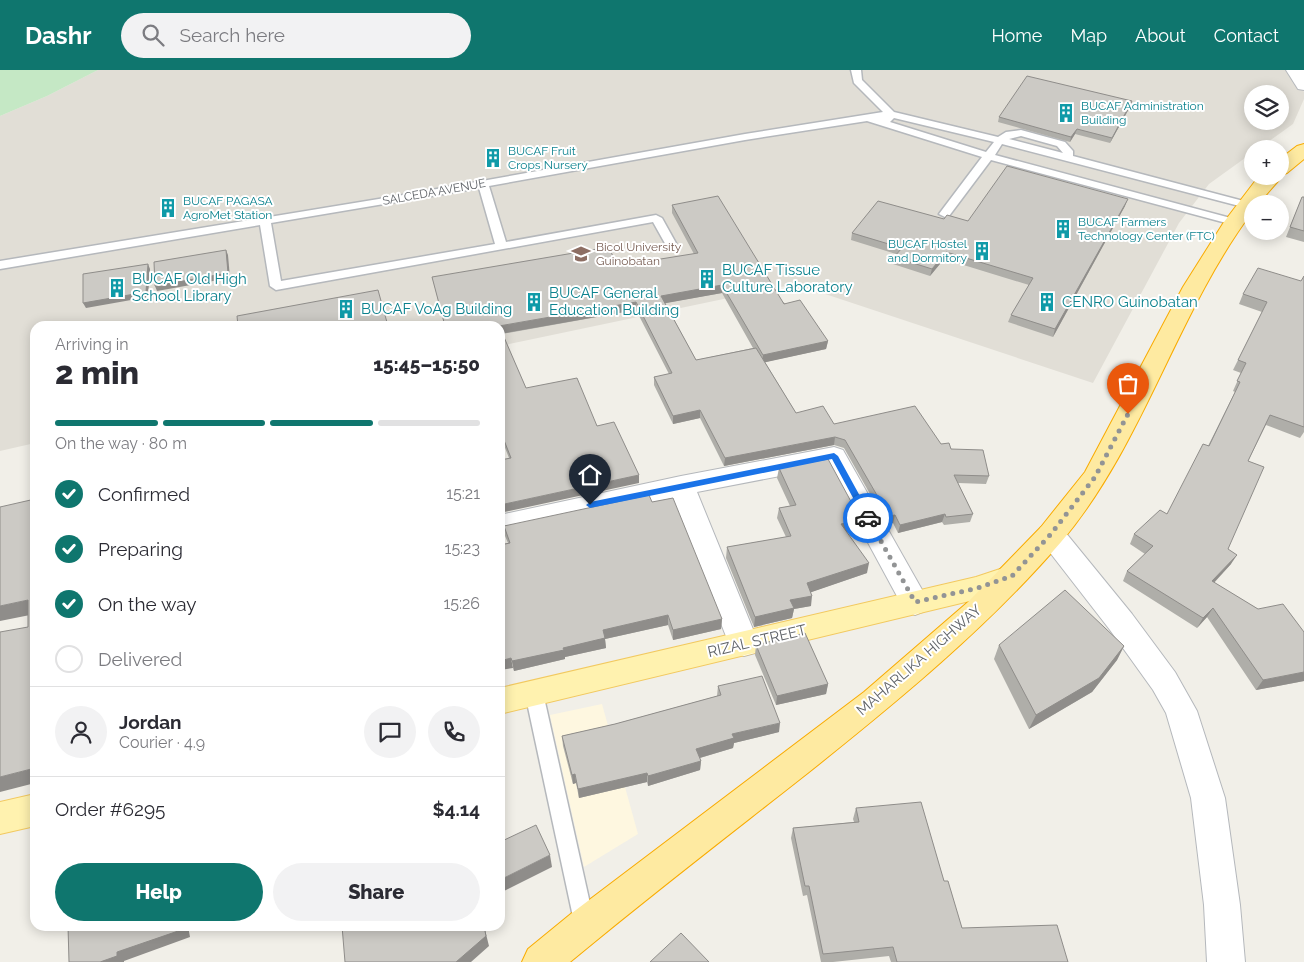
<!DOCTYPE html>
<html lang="en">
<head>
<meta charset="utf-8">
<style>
	body { margin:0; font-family:Raleway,sans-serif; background:#f2f2f3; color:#2b2b33; height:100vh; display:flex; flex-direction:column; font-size:19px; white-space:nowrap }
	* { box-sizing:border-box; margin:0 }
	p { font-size:16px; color:#7c7c81 }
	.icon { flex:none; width:28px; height:28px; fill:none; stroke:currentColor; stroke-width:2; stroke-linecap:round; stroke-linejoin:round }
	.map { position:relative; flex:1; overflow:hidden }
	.details { position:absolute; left:30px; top:251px; width:475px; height:610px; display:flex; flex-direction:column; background:#fff; border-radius:15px; box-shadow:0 2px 12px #0003 }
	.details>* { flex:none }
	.buttons { position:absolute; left:1244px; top:15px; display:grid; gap:10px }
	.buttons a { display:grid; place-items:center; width:45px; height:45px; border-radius:50%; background:#fff; box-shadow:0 2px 12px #0003; font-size:25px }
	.pin { position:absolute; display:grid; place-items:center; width:42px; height:42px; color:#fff; margin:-51px -21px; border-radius:50% 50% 50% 0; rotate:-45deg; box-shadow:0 0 5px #0007 }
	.pin .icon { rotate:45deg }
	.courier { position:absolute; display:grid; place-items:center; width:50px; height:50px; margin:-25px; border:4px solid #1a73e8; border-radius:50%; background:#fff; color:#222; box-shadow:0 1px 6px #0007 }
	.head em { font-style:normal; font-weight:800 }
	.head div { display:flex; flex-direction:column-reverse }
	.head { display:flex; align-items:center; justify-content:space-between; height:85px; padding:0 25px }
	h1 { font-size:32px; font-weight:800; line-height:38px }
	.bar { display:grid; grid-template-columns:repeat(4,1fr); gap:8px 5px; align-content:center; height:60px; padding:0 25px }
	.bar i { height:6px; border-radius:4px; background:#e1e1e2 }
	.bar .selected { background:#0f766e }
	.bar p { grid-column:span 4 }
	.line { display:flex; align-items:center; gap:12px; padding:0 25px; border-top:1px solid #e1e1e2 }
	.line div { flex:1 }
	.round { display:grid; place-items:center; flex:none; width:52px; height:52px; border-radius:26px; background:#f2f2f3 }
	ol { padding:0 25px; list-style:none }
	li { display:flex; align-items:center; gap:15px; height:55px }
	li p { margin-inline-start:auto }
	li .icon { padding:5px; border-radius:50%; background:#0f766e; color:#fff; stroke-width:4 }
	li:last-child { color:#7c7c81 }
	li i { width:28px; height:28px; border:2px solid #e1e1e2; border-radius:50% }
	.button { display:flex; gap:10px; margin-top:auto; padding:10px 25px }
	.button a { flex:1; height:58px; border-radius:30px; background:#0f766e; color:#fff; font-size:20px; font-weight:800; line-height:58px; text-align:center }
	.button a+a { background:#f2f2f3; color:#2b2b33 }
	header { display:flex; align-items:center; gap:30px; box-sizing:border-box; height:70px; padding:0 25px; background:#0f766e; color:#fff }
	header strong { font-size:24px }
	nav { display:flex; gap:28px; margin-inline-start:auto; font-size:18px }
	.search { width:350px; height:45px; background:#f2f2f3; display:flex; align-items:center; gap:12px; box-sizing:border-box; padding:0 18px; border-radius:28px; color:#7c7c81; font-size:19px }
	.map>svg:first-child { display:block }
</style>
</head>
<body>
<header>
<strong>Dashr</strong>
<div class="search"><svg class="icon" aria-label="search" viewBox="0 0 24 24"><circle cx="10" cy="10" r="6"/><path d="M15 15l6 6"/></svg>Search here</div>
<nav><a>Home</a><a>Map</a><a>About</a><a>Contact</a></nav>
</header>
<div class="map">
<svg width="1304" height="892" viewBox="0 0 1304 892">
	<rect width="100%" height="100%" fill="#f1efe8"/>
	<polygon fill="#fef7e0" points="602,634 638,764 584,797 550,645"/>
	<path fill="#e1ded6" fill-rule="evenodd" d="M98 0H1290L1304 22V29L1293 54 1258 79H1252V83L1209 114 1179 153 1093 313 795 214 500 276V256H35V373L0 381V46L47 26ZM1252 24H1280V51H1252Z"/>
	<polygon fill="#c5e8c5" points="0,0 98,0 47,26 0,46"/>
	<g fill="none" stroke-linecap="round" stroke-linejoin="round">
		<g stroke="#b5b8bc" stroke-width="3">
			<g id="service">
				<path d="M851 0H861L862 10 894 42 998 67 1006 62 1021 60 1065 72 1073 81V86L1251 133 1252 135 1247 138 1002 74 995 85 1238 150 1240 152 1238 154H1230L991 90 949 146 945 147 939 144 982 87 867 51 745 70 489 116 506 172 656 145 662 148 677 175 671 178 667 177 653 152 276 220 270 216 260 155 0 199V191L403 125 745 64 883 42 854 13ZM894 48 994 72 986 82 890 52ZM1021 66 1057 76 1063 83 1009 69ZM479 118 495 174 281 211 271 153Z"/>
				<polygon points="534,616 540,618 543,623 595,856 592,863 585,866 578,863 575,856 525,623 528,618"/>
			</g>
		</g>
		<g stroke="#b5b8bc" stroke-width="2">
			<g id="minor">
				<polygon points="1286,0 1304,0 1304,20 1298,19"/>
				<polygon points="834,377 843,380 925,525 930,533 925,541 915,545 905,541 827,397 697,422 759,574 755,583 744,586 733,583 729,574 672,428 500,465 500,445 681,406"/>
				<polygon points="1051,454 1061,457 1132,544 1175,602 1197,641 1225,728 1240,835 1245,892 1207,892 1204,835 1191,728 1166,643 1153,620 1110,560 1041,471 1037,464 1041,457"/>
			</g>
		</g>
		<g stroke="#f2c960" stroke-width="2">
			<g id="primary">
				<polygon points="1012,495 1022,498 1026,506 1022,514 978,529 500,644 500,618 976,507"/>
				<polygon points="35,724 35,756 0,764 0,732"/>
			</g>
		</g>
		<g stroke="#f9ab00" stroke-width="2">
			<path id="trunk" d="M1304 74V89L1287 103 1281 105 1279 110 1258 134H1252V142C1176 244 1144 374 1061 472 987 558 898 631 809 702 729 765 648 827 570 892H522L528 879 572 843 864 622 968 532 1041 457 1085 402 1183 217 1224 152 1256 110 1260 106H1280V89L1297 76Z"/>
		</g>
		<use href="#service" fill="#fff" fill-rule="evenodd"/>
		<use href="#minor" fill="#fff" fill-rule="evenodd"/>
		<use href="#primary" fill="#fff2af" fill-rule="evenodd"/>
		<use href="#trunk" fill="#feeaa1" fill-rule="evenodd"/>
	</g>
	<g fill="#afaea9" fill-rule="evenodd">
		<polygon points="1131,35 1110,73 1075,64 1070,72 998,52 999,47"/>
		<polygon points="1302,127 1304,127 1304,172 1286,167"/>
		<path d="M672 135 828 271 826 279 765 292 796 343 834 354 941 374 951 379 989 406 986 414 958 413 973 444 970 452 944 455 942 452 898 463 893 453 887 454 844 378 834 375 724 396 700 348 673 354 654 315V307L669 304 636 240 502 264 526 318 597 356 639 413 509 388 500 365V256H445L432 207 617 196 694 184 672 143ZM722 223 753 278 696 290 665 233Z"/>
		<polygon points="1125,136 1053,267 1008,252 1011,245 1029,215 944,189 930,206 893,194 894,187 896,184 851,170 852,163 944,149 968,151"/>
		<polygon points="1304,206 1304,362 1300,368 1266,355 1248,391 1228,479 1231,494 1214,513 1258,539 1304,562 1304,611 1256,620 1207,547 1197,558 1123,511 1127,501 1145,484 1130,474 1134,464 1167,444 1208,376 1235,322 1233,321 1241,303 1233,300 1262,242 1239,234 1243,224 1301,211"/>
		<polygon points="779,398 859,460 847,462 867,503 811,522 811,536 794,539 792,548 754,557 726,488 727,477 786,467 777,448 779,438 790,436 777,408"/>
		<polygon points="652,432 722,549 721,559 673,570 668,555 605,569 606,578 565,587 565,589 514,601 500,541 500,475 508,473 505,466 504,456"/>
		<polygon points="756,575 828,614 826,624 776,635 755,585"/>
		<polygon points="999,575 1124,576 1117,590 1092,622 1029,659 994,589"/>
		<polygon points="718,616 779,662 734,673 733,678 700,688 701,691 700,700 648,716 647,712 579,728 576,713 573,714 563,676 562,666 615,654 717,626"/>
		<polygon points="856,738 944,811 962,858 1068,892 891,892 889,886 833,892 821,892 807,825 803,826 791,768 793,758 854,752 853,749"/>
	</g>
	<g fill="#8f8d8a">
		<polygon points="1132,31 1131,35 1110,73 1112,68"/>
		<polygon points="1077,59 1075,64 1070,72 1071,67"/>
		<polygon points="1128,129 1125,136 1053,267 1055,259"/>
		<polygon points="226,180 228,185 230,208 157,221 155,216"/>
		<polygon points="946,182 944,189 930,206 932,199"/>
		<polygon points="148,194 150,199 148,227 86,238 83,233"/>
		<polygon points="722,215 722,223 661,234 661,226"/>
		<polygon points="636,232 636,240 500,264 500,256"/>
		<polygon points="828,271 826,279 762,293 763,285"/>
		<polygon points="700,340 700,348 673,354 673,346"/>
		<polygon points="835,367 834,375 724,396 725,388"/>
		<polygon points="639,405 639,413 500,443 500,435"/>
		<polygon points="945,444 942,452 898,463 900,455"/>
		<polygon points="895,445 893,453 887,454 889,446"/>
		<polygon points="861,450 859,460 839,464 841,454"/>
		<polygon points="1237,485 1231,494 1206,521 1212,511"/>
		<polygon points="869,493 867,503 806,524 807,513"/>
		<polygon points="812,526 811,536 794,539 792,548 754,557 755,547 790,530"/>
		<polygon points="28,530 35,544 0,551 0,536"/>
		<polygon points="1213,538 1207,547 1197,558 1203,548"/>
		<polygon points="668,545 668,555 605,569 606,578 565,587 565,589 514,601 512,591 563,578 603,560"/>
		<polygon points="722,549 721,559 673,570 673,560"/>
		<polygon points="1124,576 1117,590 1092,622 1029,659 1036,645"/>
		<polygon points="511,588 513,598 500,600 500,591"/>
		<polygon points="1304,602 1304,611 1256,620 1263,610"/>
		<polygon points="828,614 826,624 776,635 777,626"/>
		<polygon points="780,653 779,662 734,673 733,678 696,689 696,679 732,664"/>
		<polygon points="701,691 700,700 648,716 648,706"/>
		<polygon points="35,698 35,713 0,722 0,707"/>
		<polygon points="647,703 647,712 579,728 578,719"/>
		<polygon points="575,704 576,713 573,714 572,705"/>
		<polygon points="550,785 552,797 500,823 500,810"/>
		<polygon points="183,856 188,856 190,867 124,891 124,892 100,892 117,882"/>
		<polygon points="484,856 489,876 471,892 456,892"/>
	</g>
	<g fill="#cccac5" stroke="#8f8d8a">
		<polygon points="1027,6 1132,31 1112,68 1077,59 1071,67 999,47"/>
		<polygon points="1007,96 1128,129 1055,259 1011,245 1033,208 946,182 932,199 894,187 902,178 852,163 878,131 944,149 947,145 968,151"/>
		<polygon points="718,126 784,234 800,230 828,271 763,285 722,215 661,226 696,290 756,278 796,343 823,336 834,354 915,336 941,374 949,373 951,379 983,380 989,406 954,405 973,444 946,447 945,444 900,455 895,445 889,446 845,370 835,367 725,388 700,340 673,346 654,307 672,303 636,232 499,256 445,256 432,207 609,177 617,196 698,183 672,135"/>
		<polygon points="1302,127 1304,127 1304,161 1290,157"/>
		<polygon points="226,180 228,203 155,216 154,192"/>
		<polygon points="148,194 146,222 83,233 83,204"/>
		<polygon points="1258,198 1301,211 1304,206 1304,357 1270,345 1248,391 1264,397 1228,479 1237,485 1212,511 1258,539 1283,534 1304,562 1304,602 1263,610 1213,538 1203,548 1127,501 1153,476 1134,464 1160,440 1167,444 1203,374 1209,376 1240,312 1237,311 1246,293 1238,290 1267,232 1243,224"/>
		<polygon points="378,220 388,256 238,256 237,246"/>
		<polygon points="500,258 526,318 577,308 597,356 614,352 639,405 500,435 500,390 511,388 500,360"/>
		<polygon points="828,389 861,450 841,454 869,493 807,513 812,526 790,530 794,538 755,547 727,477 791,466 779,438 796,435 779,398"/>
		<polygon points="649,425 652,432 673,428 722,549 673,560 668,545 603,560 605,568 563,578 564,580 512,591 511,588 500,591 500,552 503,551 500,538 500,475 510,473 504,456"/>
		<polygon points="35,429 35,698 0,707 0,562 28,557 28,530 0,536 0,437"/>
		<polygon points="1065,520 1124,576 1099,608 1036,645 999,575"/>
		<polygon points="805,563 828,614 777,626 756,575"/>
		<polygon points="762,606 780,653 732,664 734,668 696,679 701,691 648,706 647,703 578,719 575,704 572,705 562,666 615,654 721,625 718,616"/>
		<polygon points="921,732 944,811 948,811 962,858 1057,855 1068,892 897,892 893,877 823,884 809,816 805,816 793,758 859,752 856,738"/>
		<polygon points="536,755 550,785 500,810 500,772"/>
		<polygon points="68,856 183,856 184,859 117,882 117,886 100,892 69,892"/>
		<polygon points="342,856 484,856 486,866 456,892 345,892"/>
		<polygon points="681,863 709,892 650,892"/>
	</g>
	<polygon fill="#1a73e8" points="834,383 838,386 872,448 871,450 865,450 832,389 590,438 586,435 590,432"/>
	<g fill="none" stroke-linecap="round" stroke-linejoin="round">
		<polyline stroke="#929495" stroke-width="5" stroke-dasharray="0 9" points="868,448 915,532 978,518 1012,506 1051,464 1095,407 1128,344"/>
	</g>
	<defs>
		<g id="building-bare" transform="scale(1.5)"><path d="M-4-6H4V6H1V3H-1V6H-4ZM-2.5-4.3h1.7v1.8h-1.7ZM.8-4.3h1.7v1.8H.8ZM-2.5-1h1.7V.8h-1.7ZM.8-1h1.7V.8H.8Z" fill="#0f9aa8" stroke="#fff" stroke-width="2.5" paint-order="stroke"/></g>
		<g id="university-bare" transform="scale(1.5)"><path d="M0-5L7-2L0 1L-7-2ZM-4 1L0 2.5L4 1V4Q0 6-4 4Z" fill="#8d6e63" stroke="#fff" stroke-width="2.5" paint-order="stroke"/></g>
	</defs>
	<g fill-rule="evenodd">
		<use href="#building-bare" x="1066" y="43"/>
		<use href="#building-bare" x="493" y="88"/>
		<use href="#building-bare" x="168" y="138"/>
		<use href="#building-bare" x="1063" y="159"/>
		<use href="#building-bare" x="982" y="181"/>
		<use href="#university-bare" x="581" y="184"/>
		<use href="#building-bare" x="707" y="209"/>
		<use href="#building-bare" x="117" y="218"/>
		<use href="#building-bare" x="534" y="232"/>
		<use href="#building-bare" x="1047" y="232"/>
		<use href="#building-bare" x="346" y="239"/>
	</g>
	<g text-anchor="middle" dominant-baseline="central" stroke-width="4" stroke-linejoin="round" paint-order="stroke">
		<g font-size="12" fill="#0d838f" stroke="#fff" text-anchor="start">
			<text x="1081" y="36">BUCAF Administration<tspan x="1081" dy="14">Building</tspan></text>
			<text x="508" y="81">BUCAF Fruit<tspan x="508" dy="14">Crops Nursery</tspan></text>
			<text x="183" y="131">BUCAF PAGASA<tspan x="183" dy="14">AgroMet Station</tspan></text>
			<text x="1078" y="152">BUCAF Farmers<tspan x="1078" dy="14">Technology Center (FTC)</tspan></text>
			<text x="967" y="174" text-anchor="end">BUCAF Hostel<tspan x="967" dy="14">and Dormitory</tspan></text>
		</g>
		<g font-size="12" fill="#5f6368" stroke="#fff">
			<text transform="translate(434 122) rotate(-10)">SALCEDA AVENUE</text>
		</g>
		<g font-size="12" fill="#785e54" stroke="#fff" text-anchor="start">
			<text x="596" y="177">Bicol University<tspan x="596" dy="14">Guinobatan</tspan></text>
		</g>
		<g font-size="15" fill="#0d838f" stroke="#fff" text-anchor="start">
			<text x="722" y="200">BUCAF Tissue<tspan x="722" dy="17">Culture Laboratory</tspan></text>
			<text x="132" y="209">BUCAF Old High<tspan x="132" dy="17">School Library</tspan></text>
			<text x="549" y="223">BUCAF General<tspan x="549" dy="17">Education Building</tspan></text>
			<text x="1062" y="232">CENRO Guinobatan</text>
			<text x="361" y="239">BUCAF VoAg Building</text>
		</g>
		<g font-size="15" fill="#5f6368" stroke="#fff">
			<text transform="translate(757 571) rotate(-13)">RIZAL STREET</text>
			<text transform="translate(919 590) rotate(-41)">MAHARLIKA HIGHWAY</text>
		</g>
	</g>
</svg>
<div class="buttons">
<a><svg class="icon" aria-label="layers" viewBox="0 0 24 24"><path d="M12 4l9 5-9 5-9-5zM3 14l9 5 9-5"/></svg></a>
<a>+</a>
<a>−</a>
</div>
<div class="pin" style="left:1128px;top:344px;background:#ea580c"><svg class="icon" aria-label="bag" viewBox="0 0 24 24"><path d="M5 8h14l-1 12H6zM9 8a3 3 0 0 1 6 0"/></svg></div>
<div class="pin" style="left:590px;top:435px;background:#1f2937"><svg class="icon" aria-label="home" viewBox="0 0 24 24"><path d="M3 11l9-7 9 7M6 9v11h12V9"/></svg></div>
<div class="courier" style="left:868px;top:448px"><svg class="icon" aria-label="car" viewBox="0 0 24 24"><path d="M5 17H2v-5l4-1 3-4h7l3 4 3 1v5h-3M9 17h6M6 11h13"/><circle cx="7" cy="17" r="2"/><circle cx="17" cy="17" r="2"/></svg></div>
<section class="details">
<div class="head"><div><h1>2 min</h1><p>Arriving in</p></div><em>15:45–15:50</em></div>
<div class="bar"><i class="selected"></i><i class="selected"></i><i class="selected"></i><i></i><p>On the way · 80 m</p></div>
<ol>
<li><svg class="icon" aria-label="check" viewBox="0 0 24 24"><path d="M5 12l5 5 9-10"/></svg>Confirmed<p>15:21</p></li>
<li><svg class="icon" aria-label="check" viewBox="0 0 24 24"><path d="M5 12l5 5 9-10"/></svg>Preparing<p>15:23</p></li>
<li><svg class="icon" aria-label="check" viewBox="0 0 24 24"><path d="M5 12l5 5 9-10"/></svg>On the way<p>15:26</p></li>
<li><i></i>Delivered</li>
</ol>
<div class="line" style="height:90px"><a class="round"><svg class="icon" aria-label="person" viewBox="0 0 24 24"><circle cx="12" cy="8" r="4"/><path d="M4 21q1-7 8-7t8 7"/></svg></a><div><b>Jordan</b><p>Courier · 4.9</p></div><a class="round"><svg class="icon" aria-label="chat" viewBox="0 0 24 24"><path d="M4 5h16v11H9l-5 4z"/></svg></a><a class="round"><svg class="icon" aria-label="phone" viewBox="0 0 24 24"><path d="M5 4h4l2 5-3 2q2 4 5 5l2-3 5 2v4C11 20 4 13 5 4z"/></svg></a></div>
<div class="line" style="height:65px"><div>Order #6295</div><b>$4.14</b></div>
<div class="button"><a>Help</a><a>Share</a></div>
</section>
</div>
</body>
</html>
